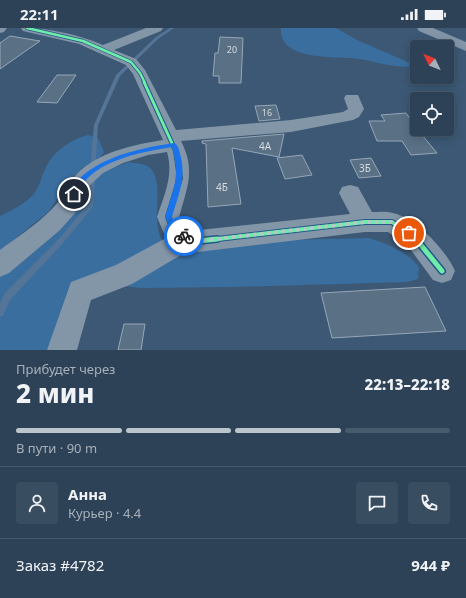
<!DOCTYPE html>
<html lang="ru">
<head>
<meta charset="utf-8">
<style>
	body { margin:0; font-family:"Noto Sans",sans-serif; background:#394d61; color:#f1f3f6; height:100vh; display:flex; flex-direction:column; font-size:15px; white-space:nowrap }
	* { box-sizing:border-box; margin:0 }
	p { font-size:13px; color:#a7b0ba }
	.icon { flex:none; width:22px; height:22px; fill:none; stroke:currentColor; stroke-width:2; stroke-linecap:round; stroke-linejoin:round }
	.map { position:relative; height:322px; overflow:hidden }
	.details { display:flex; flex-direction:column; background:#2d4257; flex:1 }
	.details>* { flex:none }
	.needle { width:26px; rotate:313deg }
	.fabs { position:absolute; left:410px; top:12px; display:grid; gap:8px }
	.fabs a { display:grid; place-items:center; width:44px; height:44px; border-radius:4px; background:#2d4257; box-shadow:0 2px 10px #0003,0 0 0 1px #485b6d; font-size:20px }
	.pin { position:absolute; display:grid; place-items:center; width:34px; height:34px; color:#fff; margin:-17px; border:2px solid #fff; border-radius:50%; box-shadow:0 1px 4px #0007 }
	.courier { position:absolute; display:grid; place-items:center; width:40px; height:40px; margin:-20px; border:3px solid #1a73e8; border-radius:50%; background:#fff; color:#222; box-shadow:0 1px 5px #0007 }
	.headline em { font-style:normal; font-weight:800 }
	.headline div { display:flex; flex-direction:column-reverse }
	.headline { display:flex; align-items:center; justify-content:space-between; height:68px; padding:0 16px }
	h1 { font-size:26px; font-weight:800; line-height:30px }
	.bar { display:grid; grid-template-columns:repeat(4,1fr); gap:6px 4px; align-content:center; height:48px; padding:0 16px }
	.bar i { height:5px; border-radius:3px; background:#485b6d }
	.bar .selected { background:#bbc5ce }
	.bar p { grid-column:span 4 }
	.line { display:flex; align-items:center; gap:10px; padding:0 16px; border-top:1px solid #485b6d }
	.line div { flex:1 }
	.round { display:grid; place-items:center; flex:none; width:42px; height:42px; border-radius:4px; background:#394d61 }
	.status { display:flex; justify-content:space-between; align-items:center; height:28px; padding:0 20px; background:#2d4257; direction:ltr }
	.status svg { height:11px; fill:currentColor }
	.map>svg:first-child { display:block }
</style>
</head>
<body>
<div class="status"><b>22:11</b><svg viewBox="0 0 49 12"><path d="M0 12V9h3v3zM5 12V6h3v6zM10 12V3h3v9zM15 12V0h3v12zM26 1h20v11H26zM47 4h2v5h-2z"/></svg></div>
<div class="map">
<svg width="466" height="322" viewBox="0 0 466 322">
	<rect width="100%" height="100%" fill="#3c5874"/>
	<g fill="#3a6e9f">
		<path d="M281 0H336L357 12 417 38V40C410 38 403 39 396 38 384 37 372 33 360 31 338 28 278 34 281 0Z"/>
		<path d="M88 107 98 110 104 124 100 129 82 140 70 153 48 184 0 223V188C12 182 25 176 34 166 40 158 42 146 47 137 55 122 72 111 88 107Z"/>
		<path d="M128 134C134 135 144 135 149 139 167 154 148 195 164 215L370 210C389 217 406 223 419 239L418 251 407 254 234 259 141 260 89 254 59 322H0V247L89 150Z"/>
	</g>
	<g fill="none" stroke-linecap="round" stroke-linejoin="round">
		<polygon fill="#547597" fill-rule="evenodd" points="170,0 174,0 158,11 120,48 98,97 93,178 92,180 63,215 10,272 3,288 0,289 0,276 4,266 59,211 87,177 94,97 116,47 156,9"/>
	</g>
	<g fill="#597085" stroke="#97a7b7">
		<polygon points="10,8 40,13 0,41 0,15"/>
		<polygon points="220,9 243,10 241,55 219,55 219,48 213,48 215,25 218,25"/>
		<polygon points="57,47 76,47 57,75 37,74"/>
		<polygon points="276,77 280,91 259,93 255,78"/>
		<polygon points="406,85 417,101 437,125 411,127 402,113 377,113 369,93 385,93 381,87"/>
		<polygon points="284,106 279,129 232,120 241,176 208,179 206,116 202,115 202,113"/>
		<polygon points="302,127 312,147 285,151 277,130"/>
		<polygon points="371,130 381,148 359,150 350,132"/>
		<polygon points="425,259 446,303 332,310 321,265"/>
		<polygon points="124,296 145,296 141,322 118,322"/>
	</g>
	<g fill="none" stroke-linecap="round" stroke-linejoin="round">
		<g fill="#8396a8" fill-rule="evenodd">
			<polygon points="0,0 7,0 4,4 0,5"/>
			<path d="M21 0C49 0 77 6 103 17L146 0H163L161 3 114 22 136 31 145 42 176 102 291 92 343 84 348 81 344 70 346 67H358L364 81 359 89 353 92 291 104 181 113C196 142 187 160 179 189L182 196 199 202 350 186 339 165 342 159 350 157 358 159 372 184C378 184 387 183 393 185 416 190 446 222 455 243L451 252 442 255 433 252 408 218 388 204H365L198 224 191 221 132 256 91 272 77 322H47L71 254 116 237 166 210 157 189C164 167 174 148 167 124L148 127 123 135 103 145 89 158 75 185 60 202 9 245 0 249V222C20 207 44 192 59 173 65 165 69 154 76 147 97 124 133 117 163 112L133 46 126 37 79 16 23 3Z"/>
			<polygon points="417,0 433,0 466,14 466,23 419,3"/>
		</g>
		<g stroke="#26588a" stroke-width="4">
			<polyline id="cycleway-far3" points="27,0 83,13 131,34 140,45 145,55"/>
		</g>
		<g stroke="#26588a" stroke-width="5">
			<polyline id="cycleway-far2" points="144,54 176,124"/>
		</g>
		<g stroke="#26588a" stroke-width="6">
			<g id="cycleway-far1">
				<polyline points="176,123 180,150 168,189 174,203 195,212"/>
				<polyline points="209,212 365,194 392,194 417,212"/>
			</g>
		</g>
		<g stroke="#26588a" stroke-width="8">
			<g id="cycleway">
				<polyline points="193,211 198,213 217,211"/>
				<polyline points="416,211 442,243"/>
			</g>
		</g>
		<use href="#cycleway-far3" stroke="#6deda7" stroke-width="2.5"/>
		<use href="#cycleway-far2" stroke="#6deda7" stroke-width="3"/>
		<use href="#cycleway-far1" stroke="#6deda7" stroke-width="4"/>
		<use href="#cycleway" stroke="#6deda7" stroke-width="5"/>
	</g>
	<path fill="#1a73e8" d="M174 115C178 117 179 121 180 126 187 148 178 168 172 189L177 201 187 206V210L184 211 172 205 165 189C173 162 181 148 172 119 143 124 105 130 84 154 81 158 79 164 76 168H72L71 166C74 161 76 154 80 150 105 127 142 120 174 115Z"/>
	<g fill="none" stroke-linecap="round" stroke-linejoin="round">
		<polyline stroke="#bbc5ce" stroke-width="4" stroke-dasharray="0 7.2" points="184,208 198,213 366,194 392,194 409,205"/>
	</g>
	<g text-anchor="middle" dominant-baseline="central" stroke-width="3" stroke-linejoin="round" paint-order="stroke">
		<g font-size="9" fill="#d6dbe0">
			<text x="232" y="21">20</text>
			<text x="267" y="84">16</text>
		</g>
		<g font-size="10" fill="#d6dbe0">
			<text x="265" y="118">4А</text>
			<text x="365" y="140">3Б</text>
			<text x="222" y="159">4Б</text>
		</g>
	</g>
</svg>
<div class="fabs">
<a><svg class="needle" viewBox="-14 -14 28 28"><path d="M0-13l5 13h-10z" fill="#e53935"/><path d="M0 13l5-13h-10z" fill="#a7b0ba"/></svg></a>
<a><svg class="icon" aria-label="locate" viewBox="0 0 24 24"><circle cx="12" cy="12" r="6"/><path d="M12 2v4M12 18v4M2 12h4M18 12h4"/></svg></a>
</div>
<div class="pin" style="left:409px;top:205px;background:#ea580c"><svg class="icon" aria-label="bag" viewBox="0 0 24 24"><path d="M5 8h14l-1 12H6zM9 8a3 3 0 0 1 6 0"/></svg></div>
<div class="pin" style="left:74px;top:166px;background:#1f2937"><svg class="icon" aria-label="home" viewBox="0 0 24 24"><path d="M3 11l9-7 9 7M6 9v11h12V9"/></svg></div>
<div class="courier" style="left:184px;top:208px"><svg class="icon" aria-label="bike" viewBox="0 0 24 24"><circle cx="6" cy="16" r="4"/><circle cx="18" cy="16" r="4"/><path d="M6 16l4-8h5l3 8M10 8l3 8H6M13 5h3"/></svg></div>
</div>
<section class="details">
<div class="headline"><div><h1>2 мин</h1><p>Прибудет через</p></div><em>22:13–22:18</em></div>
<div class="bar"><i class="selected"></i><i class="selected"></i><i class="selected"></i><i></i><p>В пути · 90 m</p></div>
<div class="line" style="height:72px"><a class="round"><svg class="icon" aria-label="person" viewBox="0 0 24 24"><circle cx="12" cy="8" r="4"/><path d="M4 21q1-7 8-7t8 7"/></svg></a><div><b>Анна</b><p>Курьер · 4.4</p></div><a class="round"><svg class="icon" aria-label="chat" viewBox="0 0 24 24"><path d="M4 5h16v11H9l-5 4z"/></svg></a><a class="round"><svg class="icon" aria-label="phone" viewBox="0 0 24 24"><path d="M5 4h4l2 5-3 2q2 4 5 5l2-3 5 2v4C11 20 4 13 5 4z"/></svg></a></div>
<div class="line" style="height:52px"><div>Заказ #4782</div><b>944 ₽</b></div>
</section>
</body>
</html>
